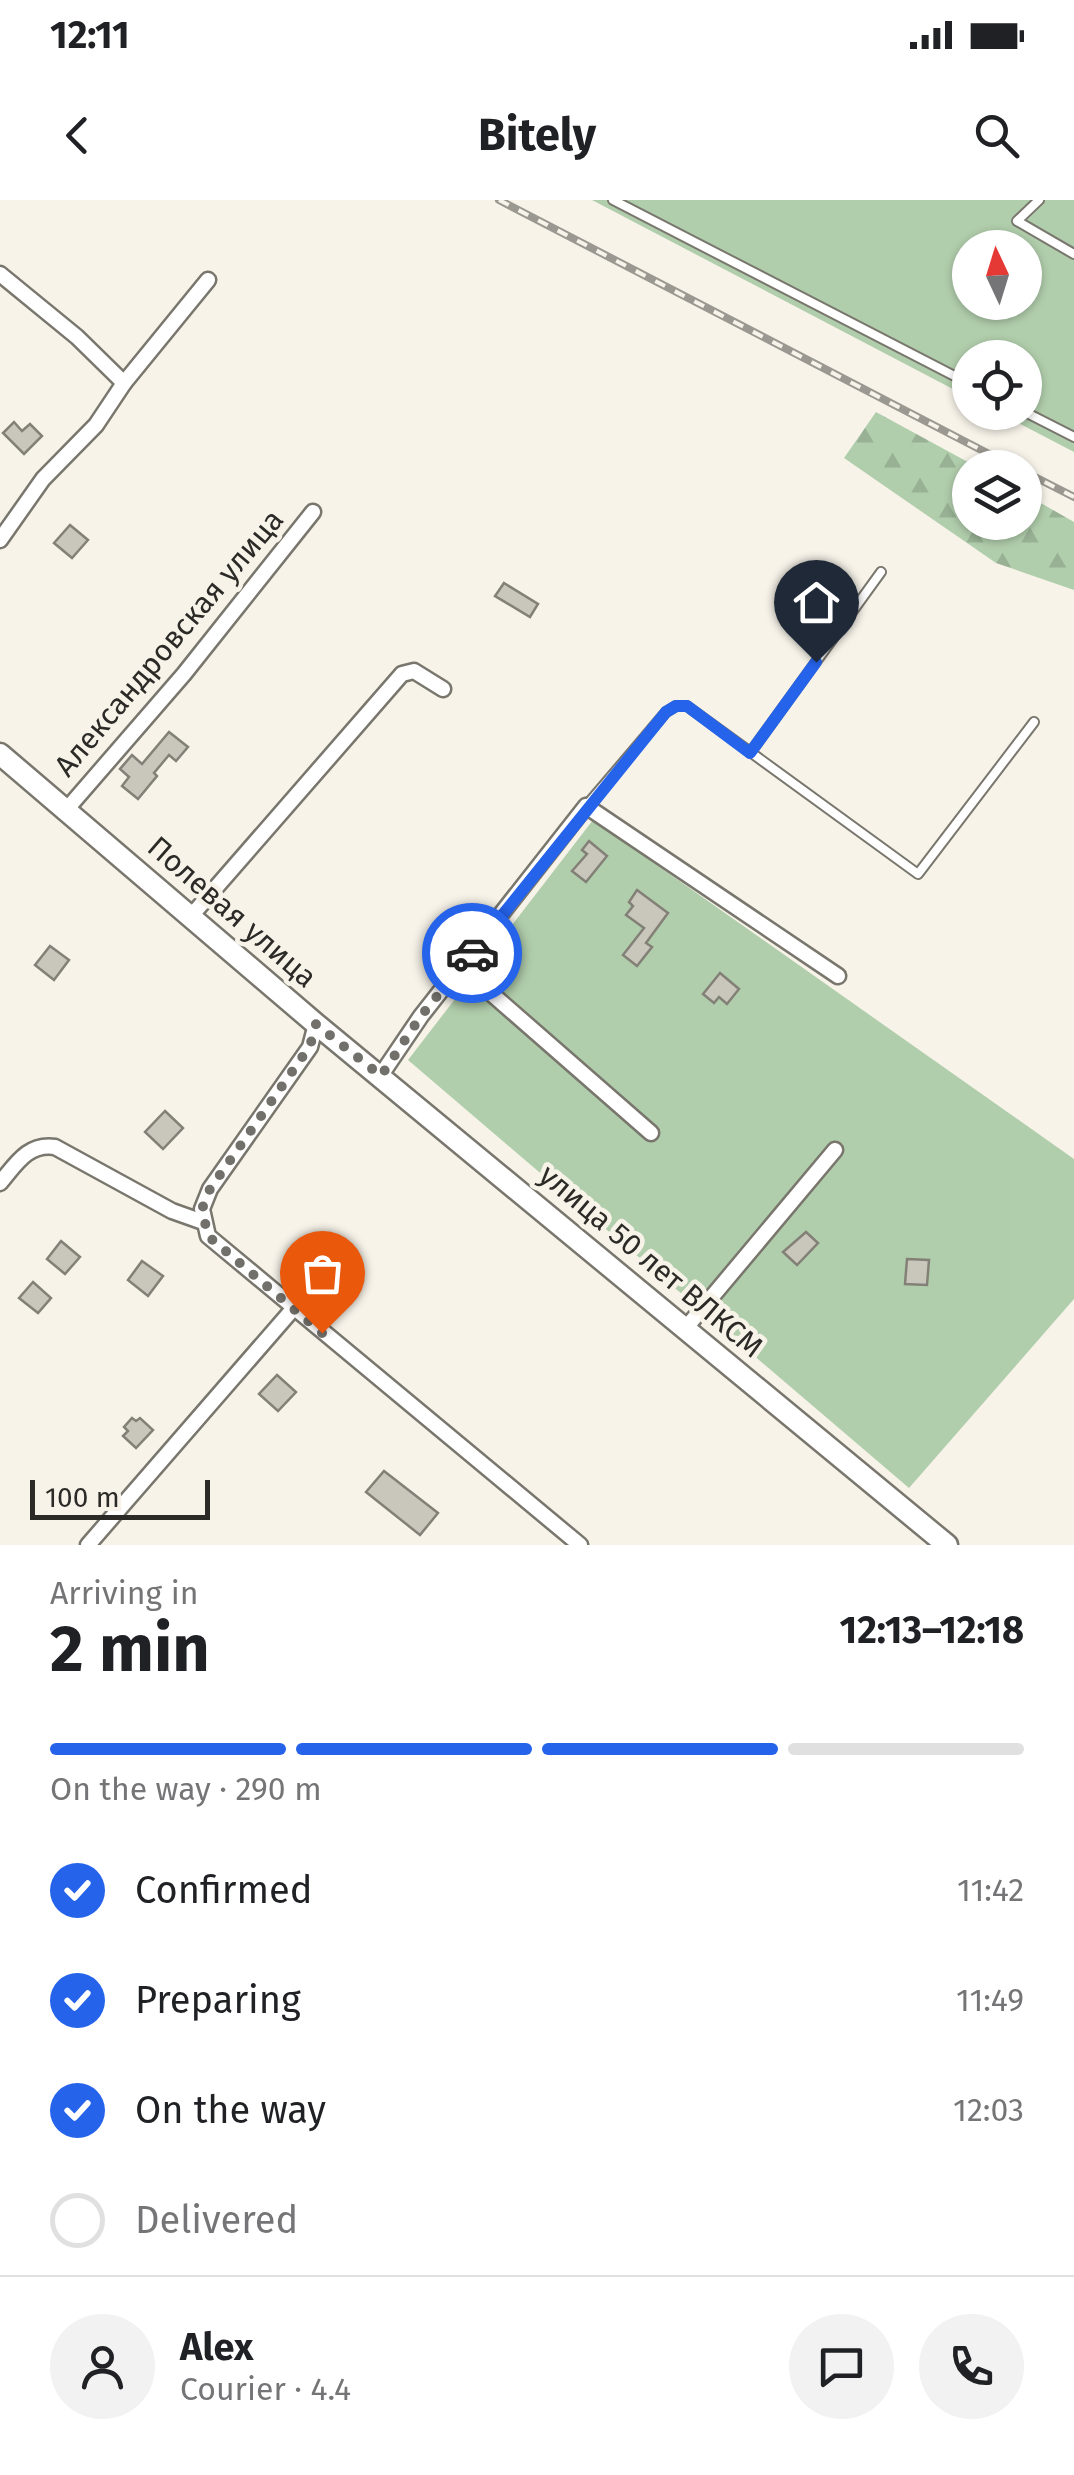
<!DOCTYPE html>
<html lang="en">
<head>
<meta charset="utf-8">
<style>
	body { margin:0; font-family:"Fira Sans",sans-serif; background:#f2f2f2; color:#202124; height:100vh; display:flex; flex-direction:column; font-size:38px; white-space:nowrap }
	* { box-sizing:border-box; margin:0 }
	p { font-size:32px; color:#757577 }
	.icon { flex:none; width:55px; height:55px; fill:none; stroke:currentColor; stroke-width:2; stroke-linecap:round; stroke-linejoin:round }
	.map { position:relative; height:1345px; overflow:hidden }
	.details { display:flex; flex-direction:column; background:#fff; flex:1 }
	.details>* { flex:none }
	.needle { width:65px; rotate:356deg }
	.buttons { position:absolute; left:952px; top:30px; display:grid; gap:20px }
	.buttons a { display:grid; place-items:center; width:90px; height:90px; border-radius:50%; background:#fff; box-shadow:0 2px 8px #0004; font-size:50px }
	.scale { position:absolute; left:30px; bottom:25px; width:180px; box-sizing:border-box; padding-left:10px; border:5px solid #2b2a26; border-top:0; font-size:28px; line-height:35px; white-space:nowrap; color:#2b2a26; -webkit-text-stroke:8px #f7f3e9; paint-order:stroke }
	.pin { position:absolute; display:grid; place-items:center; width:85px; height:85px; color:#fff; margin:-102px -42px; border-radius:50% 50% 50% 0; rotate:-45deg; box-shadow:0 0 10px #0007 }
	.pin .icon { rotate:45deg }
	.courier { position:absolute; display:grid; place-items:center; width:100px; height:100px; margin:-50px; border:8px solid #2563eb; border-radius:50%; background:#fff; color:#222; box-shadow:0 2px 12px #0007 }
	.summary em { font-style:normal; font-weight:700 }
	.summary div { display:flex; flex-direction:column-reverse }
	.summary { display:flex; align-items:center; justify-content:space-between; height:170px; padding:0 50px }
	h1 { font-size:65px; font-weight:700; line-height:75px }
	.bar { display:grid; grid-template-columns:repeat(4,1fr); gap:15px 10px; align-content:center; height:120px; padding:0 50px }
	.bar i { height:12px; border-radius:8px; background:#e0e0e0 }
	.bar .active { background:#2563eb }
	.bar p { grid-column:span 4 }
	.line { display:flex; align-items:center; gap:25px; padding:0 50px; border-top:2px solid #e0e0e0 }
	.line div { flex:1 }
	.round { display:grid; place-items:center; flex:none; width:105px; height:105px; border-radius:52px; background:#f2f2f2 }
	ol { padding:0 50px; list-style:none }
	li { display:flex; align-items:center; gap:30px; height:110px }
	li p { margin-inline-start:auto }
	li .icon { padding:10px; border-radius:50%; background:#2563eb; color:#fff; stroke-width:4 }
	li:last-child { color:#757577 }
	li i { width:55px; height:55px; border:5px solid #e0e0e0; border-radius:50% }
	.status { display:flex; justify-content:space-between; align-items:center; height:70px; padding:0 50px; background:#fff; direction:ltr }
	.status svg { height:28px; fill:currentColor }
	header { display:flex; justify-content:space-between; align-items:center; height:130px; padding:0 50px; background:#fff; font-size:45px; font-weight:700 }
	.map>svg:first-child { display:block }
</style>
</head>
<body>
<div class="status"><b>12:11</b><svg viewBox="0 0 49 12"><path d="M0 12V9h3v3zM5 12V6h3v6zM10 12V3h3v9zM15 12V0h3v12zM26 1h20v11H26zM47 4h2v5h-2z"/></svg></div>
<header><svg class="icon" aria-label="back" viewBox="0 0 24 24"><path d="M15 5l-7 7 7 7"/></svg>Bitely<svg class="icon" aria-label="search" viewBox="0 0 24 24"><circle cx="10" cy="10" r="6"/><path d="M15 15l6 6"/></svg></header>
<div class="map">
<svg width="1074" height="1345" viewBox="0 0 1074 1345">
	<defs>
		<pattern id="forest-firs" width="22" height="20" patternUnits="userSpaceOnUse" patternTransform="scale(2.5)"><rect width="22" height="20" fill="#b1ceac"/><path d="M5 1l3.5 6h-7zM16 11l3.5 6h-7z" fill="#98b194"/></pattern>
	</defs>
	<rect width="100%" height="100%" fill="#f7f3e9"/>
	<g fill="#b1ceac" fill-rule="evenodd">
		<path d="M592 0H1074V252L999 213 1025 212V158H970V198ZM970 48H1025V102H970Z"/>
		<polygon points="593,620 1074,959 1074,1099 909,1288 408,860"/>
	</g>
	<polygon fill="url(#forest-firs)" points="876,212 977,267 970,268 970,322 1025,322 1025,294 1074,322 1074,390 996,363 844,258"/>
	<g fill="#c9c6bc" stroke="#838177" stroke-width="2.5">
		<polygon points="14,222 22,231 30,224 42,236 24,254 3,233"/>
		<polygon points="70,325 88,340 72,358 54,343"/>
		<polygon points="504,383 538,404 530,417 495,396"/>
		<polygon points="169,532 188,547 176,561 169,555 154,573 157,576 138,599 122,586 129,577 120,569 132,555 142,564"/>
		<polygon points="589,641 607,656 586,682 572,671 587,654 582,650"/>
		<polygon points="637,690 668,713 646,743 652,747 637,766 623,755 644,728 626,715 633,706 629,702"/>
		<polygon points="50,746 69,760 54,780 35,765"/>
		<polygon points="720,773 739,789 727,804 719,797 714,803 703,794"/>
		<polygon points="165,911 183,928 163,949 145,932"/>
		<polygon points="806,1032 818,1043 797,1065 783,1052"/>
		<polygon points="61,1041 80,1057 65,1074 47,1059"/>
		<polygon points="907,1059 929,1060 927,1085 905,1084"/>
		<polygon points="142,1061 163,1076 148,1096 128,1080"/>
		<polygon points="33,1082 51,1098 38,1113 19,1098"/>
		<polygon points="277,1175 296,1192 278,1211 259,1194"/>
		<polygon points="132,1218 136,1221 140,1218 153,1230 136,1248 123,1236 128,1231 124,1227"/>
		<polygon points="384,1271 438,1313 420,1335 366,1292"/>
	</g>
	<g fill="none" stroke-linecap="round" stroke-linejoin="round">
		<g stroke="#79766d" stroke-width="12">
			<g id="lane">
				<polyline points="613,0 970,184"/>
				<polyline points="1039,0 1017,21 1074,54"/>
				<polyline points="1025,212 1074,237"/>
				<polyline points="750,553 881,372"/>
				<polyline points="586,606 666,512 676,506 687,506 918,674 1034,522"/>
			</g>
		</g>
		<g stroke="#79766d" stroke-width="19">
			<g id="street">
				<polyline points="0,74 77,137 124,183"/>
				<polyline points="0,340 43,279 96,225 124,183 208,80"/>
				<polyline points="67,609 184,474 313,312"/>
				<polyline points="192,715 402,474 414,471 443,489"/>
				<polyline points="461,767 651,933"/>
				<polyline points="316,824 310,847 210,989 202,1009 208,1036 580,1345"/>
				<polyline points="381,875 421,816 586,606 838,776"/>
				<path d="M0 983C16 964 28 943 55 947L172 1011 203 1022"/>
				<polyline points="685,1129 835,950"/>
				<polyline points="88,1345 293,1109"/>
			</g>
		</g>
		<g stroke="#79766d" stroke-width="25">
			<polyline id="secondary" points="0,554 316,824 947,1345"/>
		</g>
		<use href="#lane" stroke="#fff" stroke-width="8"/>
		<use href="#street" stroke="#fff" stroke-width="14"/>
		<use href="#secondary" stroke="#fff" stroke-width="20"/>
		<g stroke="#9a9890" stroke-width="8">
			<g id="rail">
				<polyline points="499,0 1016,268"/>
				<polyline points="1025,272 1074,297"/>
			</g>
		</g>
		<use href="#rail" stroke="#f7f3e9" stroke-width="4" stroke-dasharray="11" stroke-linecap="butt"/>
	</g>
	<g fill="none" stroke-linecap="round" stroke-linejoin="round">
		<polyline stroke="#72706a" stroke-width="10" stroke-dasharray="0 18" points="322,1133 208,1036 202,1009 210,989 310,846 316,824 381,876 421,816 472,753"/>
		<polyline stroke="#2563eb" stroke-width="12" points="472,753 666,512 676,506 687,506 750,553 816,462"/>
	</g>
	<g text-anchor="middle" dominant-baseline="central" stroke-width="9" stroke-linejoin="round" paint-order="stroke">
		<g font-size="30" fill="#2b2a26" stroke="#f7f3e9">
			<text transform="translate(169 443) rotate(-50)">Александровская улица</text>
			<text transform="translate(232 712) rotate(41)">Полевая улица</text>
			<text transform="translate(651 1061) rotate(40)">улица 50 лет ВЛКСМ</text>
		</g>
	</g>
</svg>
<div class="buttons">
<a><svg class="needle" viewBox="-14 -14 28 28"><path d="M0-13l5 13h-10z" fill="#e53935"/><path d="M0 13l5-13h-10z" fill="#757577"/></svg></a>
<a><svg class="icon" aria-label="locate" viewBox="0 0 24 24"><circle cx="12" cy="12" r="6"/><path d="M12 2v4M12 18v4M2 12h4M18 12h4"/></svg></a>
<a><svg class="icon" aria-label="layers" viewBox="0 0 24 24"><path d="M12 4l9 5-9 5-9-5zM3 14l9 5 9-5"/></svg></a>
</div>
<div class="scale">100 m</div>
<div class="pin" style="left:322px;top:1133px;background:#ea580c"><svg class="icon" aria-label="bag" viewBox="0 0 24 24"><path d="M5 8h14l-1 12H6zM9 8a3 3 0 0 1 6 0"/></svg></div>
<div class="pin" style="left:816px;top:462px;background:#1f2937"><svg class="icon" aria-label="home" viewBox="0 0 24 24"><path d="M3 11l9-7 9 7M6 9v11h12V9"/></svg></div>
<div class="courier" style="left:472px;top:753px"><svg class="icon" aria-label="car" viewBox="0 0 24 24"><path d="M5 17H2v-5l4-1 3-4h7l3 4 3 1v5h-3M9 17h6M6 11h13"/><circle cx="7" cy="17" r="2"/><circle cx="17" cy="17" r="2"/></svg></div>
</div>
<section class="details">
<div class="summary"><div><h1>2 min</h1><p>Arriving in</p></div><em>12:13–12:18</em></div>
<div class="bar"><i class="active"></i><i class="active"></i><i class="active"></i><i></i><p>On the way · 290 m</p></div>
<ol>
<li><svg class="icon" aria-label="check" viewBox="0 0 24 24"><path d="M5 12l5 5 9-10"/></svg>Confirmed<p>11:42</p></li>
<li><svg class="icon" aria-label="check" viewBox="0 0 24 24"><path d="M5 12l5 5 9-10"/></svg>Preparing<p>11:49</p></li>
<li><svg class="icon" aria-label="check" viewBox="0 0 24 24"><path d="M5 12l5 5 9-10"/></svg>On the way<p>12:03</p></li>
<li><i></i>Delivered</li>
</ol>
<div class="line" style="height:180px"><a class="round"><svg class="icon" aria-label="person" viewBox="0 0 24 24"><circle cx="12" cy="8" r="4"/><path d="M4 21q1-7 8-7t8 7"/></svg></a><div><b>Alex</b><p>Courier · 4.4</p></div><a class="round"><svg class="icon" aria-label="chat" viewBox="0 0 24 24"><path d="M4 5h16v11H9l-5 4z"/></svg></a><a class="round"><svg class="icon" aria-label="phone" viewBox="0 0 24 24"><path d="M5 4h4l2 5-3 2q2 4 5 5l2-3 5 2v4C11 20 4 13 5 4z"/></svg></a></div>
</section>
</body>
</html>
